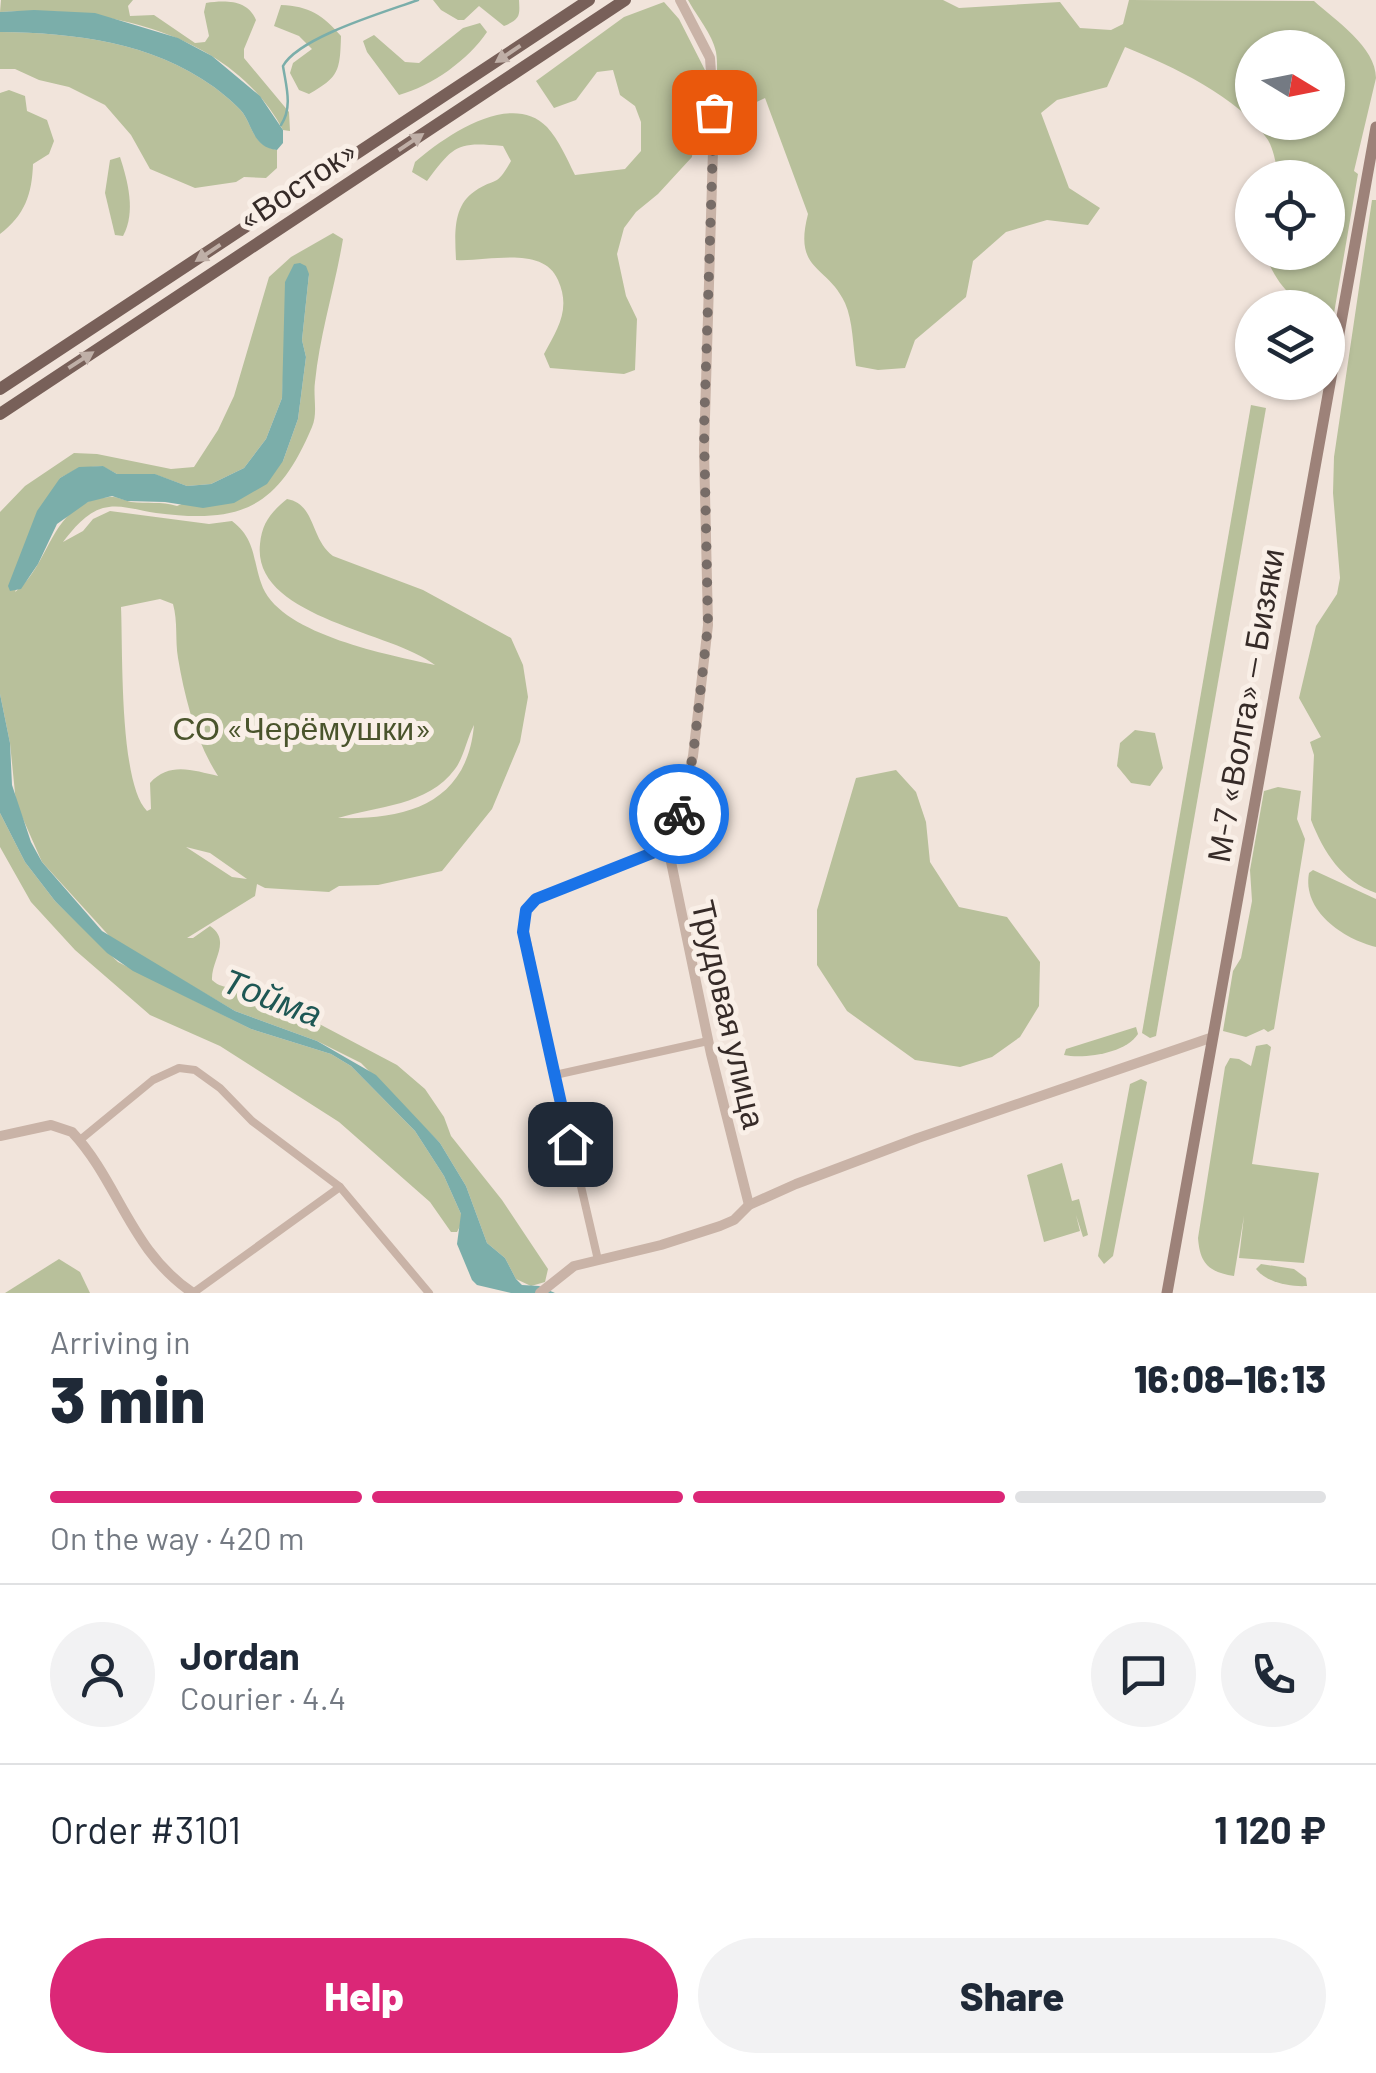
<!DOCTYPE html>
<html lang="en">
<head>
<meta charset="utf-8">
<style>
	body { margin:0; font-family:Barlow,sans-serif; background:#f2f2f3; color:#1f2937; height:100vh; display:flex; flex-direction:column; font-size:38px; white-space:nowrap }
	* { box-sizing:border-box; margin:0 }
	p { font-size:32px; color:#747a83 }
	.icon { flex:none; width:55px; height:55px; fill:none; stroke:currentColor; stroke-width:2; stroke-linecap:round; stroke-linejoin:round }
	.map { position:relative; height:1293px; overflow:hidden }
	.drawer { display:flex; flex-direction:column; background:#fff; flex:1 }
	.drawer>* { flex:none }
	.needle { width:65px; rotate:100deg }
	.buttons { position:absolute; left:1235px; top:30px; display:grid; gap:20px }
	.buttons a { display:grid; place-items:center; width:110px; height:110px; border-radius:50%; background:#fff; box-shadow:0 2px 8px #0004; font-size:50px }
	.pin { position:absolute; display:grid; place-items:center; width:85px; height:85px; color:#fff; margin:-42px; border-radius:20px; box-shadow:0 5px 15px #0006 }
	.courier { position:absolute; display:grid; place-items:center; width:100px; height:100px; margin:-50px; border:8px solid #1a73e8; border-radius:50%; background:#fff; color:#222; box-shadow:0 2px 12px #0007 }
	.head em { font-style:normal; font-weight:800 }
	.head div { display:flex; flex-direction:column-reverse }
	.head { display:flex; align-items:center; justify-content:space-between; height:170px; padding:0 50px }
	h1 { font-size:65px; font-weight:800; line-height:75px }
	.bar { display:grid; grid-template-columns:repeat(4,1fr); gap:15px 10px; align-content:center; height:120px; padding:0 50px }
	.bar i { height:12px; border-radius:8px; background:#e0e1e3 }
	.bar .active { background:#db2777 }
	.bar p { grid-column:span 4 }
	.line { display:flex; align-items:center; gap:25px; padding:0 50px; border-top:2px solid #e0e1e3 }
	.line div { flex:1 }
	.round { display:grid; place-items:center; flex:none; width:105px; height:105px; border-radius:52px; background:#f2f2f3 }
	.primary-button { display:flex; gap:20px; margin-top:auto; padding:20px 50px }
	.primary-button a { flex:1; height:115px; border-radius:60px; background:#db2777; color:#fff; font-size:40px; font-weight:800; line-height:115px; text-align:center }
	.primary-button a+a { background:#f2f2f3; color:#1f2937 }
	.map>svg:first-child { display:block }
</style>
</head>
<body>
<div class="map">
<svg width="1376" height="1293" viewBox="0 0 1376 1293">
	<rect width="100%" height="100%" fill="#f1e4db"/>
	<g fill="#b8c09b" fill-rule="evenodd">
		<path d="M1 0H133L128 6 130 16 154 15 195 43 205 42 209 36 204 12 206 3C226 0 248 0 256 20L244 49V58L289 112 290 131 283 130C231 32 102 5 0 12Z"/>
		<path d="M433 0H519C520 16 520 19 504 26L479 6 464 20H458L441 10Z"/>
		<path d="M688 0H943L959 8 1060 2 1080 28 1111 30 1123 24 1129 0 1314 1C1335 20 1376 47 1376 78L1354 171 1358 174 1333 319 1328 332V308C1292 307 1277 283 1264 253L1328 252V178L1279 177C1276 166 1274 150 1268 140 1239 97 1172 66 1125 47L1107 87 1057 100 1041 113 1069 188 1100 208 1088 225 1047 220 1006 232 973 261 966 297 915 340 905 368 878 370 856 366C853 347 853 321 845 303 827 264 793 272 808 214L765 98 729 115C710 93 720 77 716 52 713 35 696 15 688 0ZM1252 48H1328V122H1252Z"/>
		<path d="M664 2 679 19 707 74 697 95 692 157 658 194 636 212 624 228 617 254 626 296 637 319 635 370 624 374 550 368 544 354C558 328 571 309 558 280 543 245 488 262 456 260 455 236 452 206 475 191 497 176 495 189 511 161L503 146C457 142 455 144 427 181L412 172 415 162C445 136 511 90 547 127 559 140 567 159 575 175L625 169 641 151V122L635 106 620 95 613 70 597 72 576 100 554 108 536 81 624 17Z"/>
		<path d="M281 5C309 6 323 15 341 36 340 71 339 77 309 94L299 90 290 73 293 63 312 49 299 36 274 26Z"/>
		<path d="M480 23 487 32C468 60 432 86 399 95L367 52 363 41 374 35 405 62 419 63 463 28Z"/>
		<path d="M0 32C76 33 151 42 214 87 223 94 236 104 243 113 254 130 254 146 277 150V168L266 178 244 177 236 182 195 188 150 169 131 135 105 105 69 87 39 80 15 69H0Z"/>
		<path d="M9 90 25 96 27 111 47 120 54 141 49 154 33 164C32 194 25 215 0 234V93Z"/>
		<path d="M120 157C128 182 136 212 123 236L115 235 105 193 110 160Z"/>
		<path d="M1372 200H1376V893C1342 881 1324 853 1311 820L1314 755 1310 742 1321 737 1299 698 1316 626 1337 594 1340 578 1333 493 1334 457Z"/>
		<path d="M333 233 343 239C335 287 320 333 315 382 313 396 318 414 312 427 278 508 241 524 156 513 139 511 120 503 103 508 86 513 73 529 63 542L83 531 93 519 110 511 209 524 232 521C257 540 252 561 263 588 284 635 389 655 435 665 392 631 252 618 260 544 262 523 271 512 287 499 316 504 310 539 333 556L423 590 511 638 523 665 528 697 520 742 492 809 442 871 378 885 339 886 329 892 265 888 257 884 255 896 187 938H193L210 926C232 941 211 960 212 980 226 993 238 983 253 989L397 1065 425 1089 444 1117 451 1136 502 1200 548 1269 545 1282 531 1286 516 1279 505 1258 487 1243 466 1186 440 1143 361 1063 317 1041 235 1011 112 939 42 862 16 803 10 743 0 694V512L25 486 74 453 97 454 171 469 194 467 218 430 234 396 269 277 291 257ZM309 274 302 340 306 357 298 419 283 461 177 506C161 501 147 504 131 502 123 500 116 496 109 497 49 502 52 564 15 592L60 478 79 468 102 466 117 474H154L187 486 211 484 244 468 266 439 282 398 285 343ZM160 599 173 604C178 622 175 640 178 658 185 699 196 742 218 776 194 771 170 761 150 783L151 809 147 811C119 783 123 650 121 607ZM474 725C467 804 406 820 338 818 377 806 428 806 455 769 464 757 467 738 474 725ZM186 847 210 853 247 879 232 877Z"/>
		<polygon points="1251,405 1266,408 1156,1036 1150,1038 1142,1033"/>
		<polygon points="1135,730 1155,733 1163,768 1150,786 1131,783 1117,766 1120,743"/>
		<polygon points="896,770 916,792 926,822 930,862 959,907 1007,917 1040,962 1039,1006 1020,1037 992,1057 960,1067 915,1060 847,1011 817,965 817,910 856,778"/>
		<polygon points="1278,787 1301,791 1297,819 1305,839 1274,1029 1268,1032 1264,1029 1246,1037 1223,1031 1233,971 1241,958 1252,901 1250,870 1264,791"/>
		<polygon points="0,813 25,862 55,901 118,962 251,1029 331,1054 351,1066 415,1131 444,1176 461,1214 462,1222 457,1232 451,1232 430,1202 339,1122 220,1046 150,1015 75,950 31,902 0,847"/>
		<path d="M1313 870 1376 899V947C1343 939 1302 911 1309 873Z"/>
		<path d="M1136 1027 1138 1034C1125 1054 1083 1059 1064 1055L1066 1049Z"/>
		<path d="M1267 1044 1271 1047 1252 1164 1319 1173 1304 1263 1239 1258 1244 1216 1234 1276C1209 1272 1200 1264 1198 1238L1225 1067 1230 1058 1239 1059 1251 1066 1256 1046Z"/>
		<polygon points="1141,1079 1147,1082 1113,1256 1104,1264 1098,1256 1130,1084"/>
		<polygon points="1062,1163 1072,1201 1079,1199 1088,1235 1083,1237 1076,1215 1080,1231 1044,1242 1027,1175"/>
		<polygon points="59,1259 80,1272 90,1293 5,1293"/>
		<path d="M1261 1264 1294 1269 1306 1278 1307 1286C1291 1287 1267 1283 1256 1269Z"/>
	</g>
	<g fill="#7baeaa">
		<path d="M34 10 95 13 178 38 212 56 260 96 283 130V143L277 150C254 147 254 130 243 113 236 104 223 94 214 87 151 42 76 33 0 32V12Z"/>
		<polygon points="300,263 306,266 309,274 302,340 306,357 298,419 283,461 267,484 234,503 203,508 165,502 127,501 112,496 88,502 57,524 38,564 21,589 10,591 8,586 37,511 60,478 79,467 103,466 117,474 155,474 187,486 211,484 244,468 266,439 282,398 285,282 294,264"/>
		<polygon points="0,694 10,743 12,785 31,842 42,862 102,931 235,1011 317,1041 376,1075 440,1143 466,1186 487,1243 505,1258 516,1279 522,1285 539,1286 555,1293 511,1293 477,1285 472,1280 457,1244 461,1214 444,1176 415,1131 351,1066 331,1054 251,1029 133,971 107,953 55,901 25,862 0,813"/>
	</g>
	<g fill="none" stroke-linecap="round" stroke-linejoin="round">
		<path stroke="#7baeaa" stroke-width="2.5" d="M281 125C293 107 286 86 283 66 299 37 385 12 418 0"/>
		<g stroke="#c9b3a7" stroke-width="8">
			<polyline points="555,1075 708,1041"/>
			<polyline points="80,1140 153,1080 179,1068 195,1070 220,1088 252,1121 340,1187 429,1293"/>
			<polyline points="598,1260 544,1026 523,921 526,909 537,899 670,846"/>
			<polyline points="193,1293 340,1187"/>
		</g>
		<g stroke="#c9b3a7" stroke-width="10">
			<polyline points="680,0 710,58 714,117 704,450 708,625 693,756 671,842 670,857 711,1054 749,1205"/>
			<path d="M0 1136 51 1125 72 1132C119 1182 130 1251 193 1293"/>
			<polyline points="540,1293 574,1266 661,1245 720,1226 734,1220 749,1205 796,1184 918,1138 1213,1037"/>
		</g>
		<polyline stroke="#9d8279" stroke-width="11" points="1167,1293 1376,127"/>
		<g stroke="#786059" stroke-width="12">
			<polyline points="0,389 589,0"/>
			<polyline points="0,414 625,0"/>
		</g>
	</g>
	<defs><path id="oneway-solid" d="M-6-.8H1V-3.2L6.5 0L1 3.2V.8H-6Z" transform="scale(2.5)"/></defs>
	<g fill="#bfafa7">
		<use href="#oneway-solid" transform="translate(508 54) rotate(146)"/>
		<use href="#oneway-solid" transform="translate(411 142) rotate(-34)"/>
		<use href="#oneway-solid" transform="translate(208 253) rotate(146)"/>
		<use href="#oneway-solid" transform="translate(81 360) rotate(-33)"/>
	</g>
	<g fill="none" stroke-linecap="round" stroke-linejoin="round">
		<polyline stroke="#776c67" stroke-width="10" stroke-dasharray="0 18" points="679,814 693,756 708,625 704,429 714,112"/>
		<polyline stroke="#1a73e8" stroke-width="12" points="570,1144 523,932 526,910 536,899 670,846 679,814"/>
	</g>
	<g text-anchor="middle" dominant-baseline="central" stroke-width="10" stroke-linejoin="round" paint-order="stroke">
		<g font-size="32" fill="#362b28" stroke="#f9efe7">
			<text transform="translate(297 184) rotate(-34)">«Восток»</text>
			<text transform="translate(1244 705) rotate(-80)">М-7 «Волга» — Бизяки</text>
			<text transform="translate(730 1014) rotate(77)">Трудовая улица</text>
		</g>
		<g font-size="32" fill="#4a542c" stroke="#f9efe7">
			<text x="302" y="727">СО «Черёмушки»</text>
		</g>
		<g font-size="35" font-style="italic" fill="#1e5754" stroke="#f9efe7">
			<text transform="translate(273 996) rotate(21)">Тойма</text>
		</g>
	</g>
</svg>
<div class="buttons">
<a><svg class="needle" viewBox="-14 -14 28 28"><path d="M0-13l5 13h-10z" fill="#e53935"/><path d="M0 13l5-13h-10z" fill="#747a83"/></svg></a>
<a><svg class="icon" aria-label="locate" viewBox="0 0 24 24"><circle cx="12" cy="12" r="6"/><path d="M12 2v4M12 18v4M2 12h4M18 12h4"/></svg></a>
<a><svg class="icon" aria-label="layers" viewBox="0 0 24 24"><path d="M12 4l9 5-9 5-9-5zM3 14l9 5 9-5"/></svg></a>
</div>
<div class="pin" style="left:714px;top:112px;background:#ea580c"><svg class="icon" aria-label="bag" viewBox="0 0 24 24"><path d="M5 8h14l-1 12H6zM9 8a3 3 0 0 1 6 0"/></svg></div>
<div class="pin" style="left:570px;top:1144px;background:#1f2937"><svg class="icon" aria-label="home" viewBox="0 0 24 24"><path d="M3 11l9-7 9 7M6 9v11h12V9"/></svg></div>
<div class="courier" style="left:679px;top:814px"><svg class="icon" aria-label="bike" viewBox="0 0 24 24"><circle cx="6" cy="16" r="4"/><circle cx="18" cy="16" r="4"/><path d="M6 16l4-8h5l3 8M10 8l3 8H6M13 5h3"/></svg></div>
</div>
<section class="drawer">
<div class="head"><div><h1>3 min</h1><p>Arriving in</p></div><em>16:08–16:13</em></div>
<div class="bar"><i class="active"></i><i class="active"></i><i class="active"></i><i></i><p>On the way · 420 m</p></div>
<div class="line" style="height:180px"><a class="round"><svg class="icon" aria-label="person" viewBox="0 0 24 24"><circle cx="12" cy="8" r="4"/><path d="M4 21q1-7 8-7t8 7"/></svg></a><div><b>Jordan</b><p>Courier · 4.4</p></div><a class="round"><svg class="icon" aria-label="chat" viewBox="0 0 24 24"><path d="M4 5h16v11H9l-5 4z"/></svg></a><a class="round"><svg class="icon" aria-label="phone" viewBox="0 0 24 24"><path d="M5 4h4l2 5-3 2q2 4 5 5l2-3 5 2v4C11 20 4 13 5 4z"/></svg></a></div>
<div class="line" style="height:130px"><div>Order #3101</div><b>1 120 ₽</b></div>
<div class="primary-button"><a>Help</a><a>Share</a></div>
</section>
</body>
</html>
